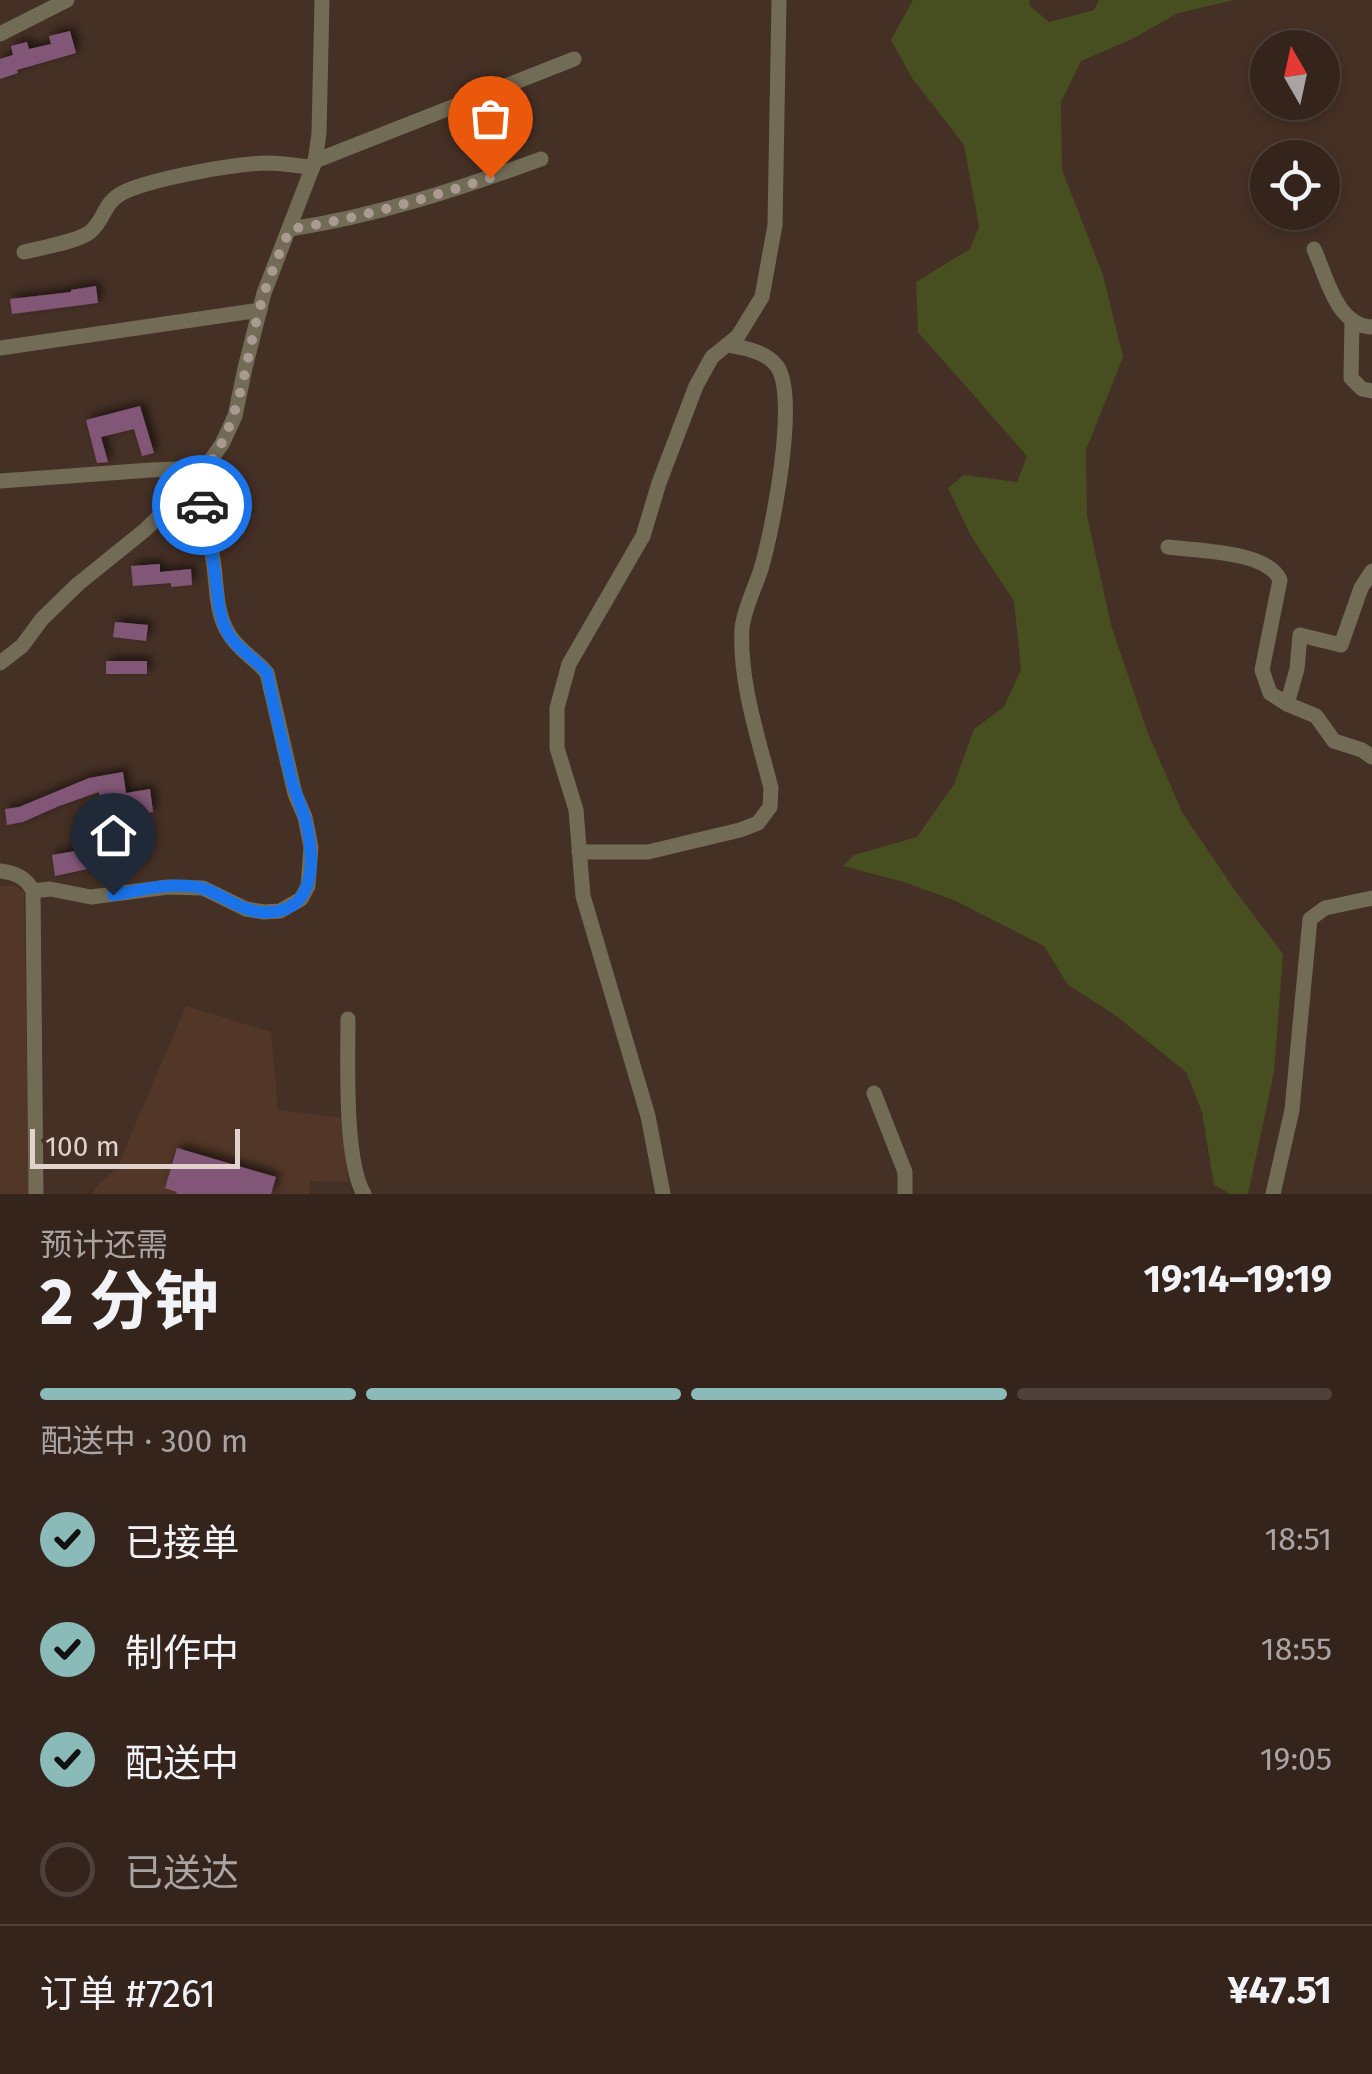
<!DOCTYPE html>
<html lang="zh">
<head>
<meta charset="utf-8">
<style>
	body { margin:0; font-family:"Fira Sans","Noto Sans SC",sans-serif; background:#3c2c25; color:#f1f3f6; height:100vh; display:flex; flex-direction:column; font-size:38px; white-space:nowrap }
	* { box-sizing:border-box; margin:0 }
	p { font-size:32px; color:#a9a4a3 }
	.icon { flex:none; width:55px; height:55px; fill:none; stroke:currentColor; stroke-width:2; stroke-linecap:round; stroke-linejoin:round }
	.map { position:relative; height:1194px; overflow:hidden }
	.side { display:flex; flex-direction:column; background:#34241c; flex:1 }
	.side>* { flex:none }
	.needle { width:65px; rotate:351deg }
	.buttons { position:absolute; left:1250px; top:30px; display:grid; gap:20px }
	.buttons a { display:grid; place-items:center; width:90px; height:90px; border-radius:50%; background:#34241c; box-shadow:0 5px 15px #0003,0 0 0 2px #4e413b; font-size:50px }
	.scale { position:absolute; left:30px; bottom:25px; width:210px; box-sizing:border-box; padding-left:10px; border:5px solid #e1d3cc; border-top:0; font-size:28px; line-height:35px; white-space:nowrap; color:#e1d3cc; -webkit-text-stroke:8px #453025; paint-order:stroke }
	.pin { position:absolute; display:grid; place-items:center; width:85px; height:85px; color:#fff; margin:-102px -42px; border-radius:50% 50% 50% 0; rotate:-45deg; box-shadow:0 0 10px #0007 }
	.pin .icon { rotate:45deg }
	.courier { position:absolute; display:grid; place-items:center; width:100px; height:100px; margin:-50px; border:8px solid #1a73e8; border-radius:50%; background:#fff; color:#222; box-shadow:0 2px 12px #0007 }
	.summary em { font-style:normal; font-weight:700 }
	.summary div { display:flex; flex-direction:column-reverse }
	.summary { display:flex; align-items:center; justify-content:space-between; height:170px; padding:0 40px }
	h1 { font-size:65px; font-weight:700; line-height:75px }
	.bar { display:grid; grid-template-columns:repeat(4,1fr); gap:15px 10px; align-content:center; height:120px; padding:0 40px }
	.bar i { height:12px; border-radius:8px; background:#4e413b }
	.bar .current { background:#8bbbb9 }
	.bar p { grid-column:span 4 }
	.line { display:flex; align-items:center; gap:25px; padding:0 40px; border-top:2px solid #4e413b }
	.line div { flex:1 }
	ol { padding:0 40px; list-style:none }
	li { display:flex; align-items:center; gap:30px; height:110px }
	li p { margin-inline-start:auto }
	li .icon { padding:10px; border-radius:50%; background:#8bbbb9; color:#111; stroke-width:4 }
	li:last-child { color:#a9a4a3 }
	li i { width:55px; height:55px; border:5px solid #4e413b; border-radius:50% }
	.map>svg:first-child { display:block }
</style>
</head>
<body>
<div class="map">
<svg width="1372" height="1194" viewBox="0 0 1372 1194">
	<defs>
		<filter id="shadow"><feDropShadow dx="4.5" dy="-4.5" stdDeviation="5" flood-color="#0009"/></filter>
	</defs>
	<rect width="100%" height="100%" fill="#453025"/>
	<g fill="#523728">
		<polygon points="15,885 24,892 29,1194 0,1194 0,886"/>
		<polygon points="186,1006 271,1032 278,1110 342,1118 348,1182 310,1181 310,1194 93,1194 95,1188 117,1168"/>
	</g>
	<polygon fill="#474f21" points="913,0 1029,0 1030,6 1049,22 1094,10 1099,0 1234,0 1178,13 1132,39 1081,61 1061,102 1062,170 1103,275 1123,357 1086,450 1087,516 1111,625 1147,731 1182,812 1236,892 1283,954 1274,1072 1248,1194 1230,1194 1214,1185 1202,1112 1186,1072 1115,1015 1068,985 1044,946 956,901 904,882 843,866 854,855 917,837 954,784 974,729 1004,707 1021,669 1014,601 971,536 948,488 964,475 1017,482 1027,456 918,332 916,282 970,249 979,227 964,145 912,78 891,40"/>
	<g fill="#825777" filter="url(#shadow)">
		<polygon points="70,31 76,53 17,70 18,73 0,79 0,59 13,55 11,46 27,42 29,49 51,44 49,36"/>
		<polygon points="96,286 98,303 12,314 10,299 71,292 71,290"/>
		<polygon points="140,406 154,453 142,456 134,429 101,437 108,462 97,463 86,420"/>
		<polygon points="160,564 160,572 191,569 192,585 171,587 171,583 133,586 131,566"/>
		<polygon points="115,622 148,625 146,641 113,637"/>
		<rect x="106" y="661" width="41" height="13"/>
		<polygon points="123,772 126,793 150,789 153,812 133,815 132,810 104,815 99,792 59,806 23,822 7,825 5,809 19,807 89,778"/>
		<polygon points="102,839 103,845 132,840 134,854 105,859 106,865 55,876 52,855 87,849 86,842"/>
		<polygon points="177,1148 276,1177 271,1194 176,1194 177,1192 165,1188"/>
	</g>
	<g fill="none" stroke-linecap="round" stroke-linejoin="round">
		<g stroke="#726c57" stroke-width="15">
			<polyline points="0,34 67,0"/>
			<polyline points="315,161 574,59"/>
			<path d="M290 229C376 216 459 189 541 159"/>
			<path d="M1314 249C1327 278 1336 325 1372 327"/>
			<path d="M24 252C40 248 77 242 90 232 105 220 103 202 124 192 155 178 233 164 267 163 282 163 298 166 313 167"/>
			<polyline points="1352,321 1351,378 1362,389 1372,391"/>
			<polyline points="0,348 260,310"/>
			<polyline points="0,481 151,470 205,468"/>
			<path d="M1168 547C1198 551 1268 551 1280 580L1262 670 1270 693 1287 704 1316 716 1334 741 1362 750 1372 757"/>
			<polyline points="0,663 22,646 42,619 78,584 145,530 198,478 222,444 235,416 245,368 264,293 315,161 319,134 322,0"/>
			<polyline points="1287,704 1297,669 1300,635 1341,645 1361,588 1372,571"/>
			<path d="M579 852H648L740 830 758 823 770 807 771 788C758 737 739 681 742 628 744 609 755 588 761 569 772 533 800 393 776 365 765 351 744 348 727 345"/>
			<path d="M0 871C15 873 26 877 33 891L36 1194"/>
			<path d="M33 891 50 889 91 897 168 887 203 888 246 909 264 912 280 911 301 899 308 886 311 847 305 817 295 794 267 673C255 658 239 651 229 634 216 614 217 589 214 566 210 536 203 509 194 481"/>
			<path d="M348 1019C348 1060 344 1161 364 1194"/>
			<polyline points="874,1093 905,1172 905,1194"/>
			<polyline points="663,1194 648,1116 583,896 576,810 557,748 557,708 569,664 643,536 659,483 696,386 712,357 738,336 762,297 775,225 779,0"/>
			<polyline points="1273,1194 1292,1110 1310,919 1325,908 1372,898"/>
		</g>
	</g>
	<g fill="none" stroke-linecap="round" stroke-linejoin="round">
		<path stroke="#aa9a92" stroke-width="10" stroke-dasharray="0 18" d="M202 505 194 482C244 431 243 359 264 294 271 272 281 250 290 229 358 219 424 199 490 178"/>
		<path stroke="#1a73e8" stroke-width="12" d="M113 895C141 890 177 880 205 889 224 896 240 910 261 912 317 916 315 861 306 822 302 807 295 793 291 778 283 743 274 708 267 673 255 658 239 651 229 635 218 617 218 595 215 575 212 552 209 527 202 505"/>
	</g>
</svg>
<div class="buttons">
<a><svg class="needle" viewBox="-14 -14 28 28"><path d="M0-13l5 13h-10z" fill="#e53935"/><path d="M0 13l5-13h-10z" fill="#a9a4a3"/></svg></a>
<a><svg class="icon" aria-label="locate" viewBox="0 0 24 24"><circle cx="12" cy="12" r="6"/><path d="M12 2v4M12 18v4M2 12h4M18 12h4"/></svg></a>
</div>
<div class="scale">100 m</div>
<div class="pin" style="left:490px;top:178px;background:#ea580c"><svg class="icon" aria-label="bag" viewBox="0 0 24 24"><path d="M5 8h14l-1 12H6zM9 8a3 3 0 0 1 6 0"/></svg></div>
<div class="pin" style="left:113px;top:895px;background:#1f2937"><svg class="icon" aria-label="home" viewBox="0 0 24 24"><path d="M3 11l9-7 9 7M6 9v11h12V9"/></svg></div>
<div class="courier" style="left:202px;top:505px"><svg class="icon" aria-label="car" viewBox="0 0 24 24"><path d="M5 17H2v-5l4-1 3-4h7l3 4 3 1v5h-3M9 17h6M6 11h13"/><circle cx="7" cy="17" r="2"/><circle cx="17" cy="17" r="2"/></svg></div>
</div>
<section class="side">
<div class="summary"><div><h1>2 分钟</h1><p>预计还需</p></div><em>19:14–19:19</em></div>
<div class="bar"><i class="current"></i><i class="current"></i><i class="current"></i><i></i><p>配送中 · 300 m</p></div>
<ol>
<li><svg class="icon" aria-label="check" viewBox="0 0 24 24"><path d="M5 12l5 5 9-10"/></svg>已接单<p>18:51</p></li>
<li><svg class="icon" aria-label="check" viewBox="0 0 24 24"><path d="M5 12l5 5 9-10"/></svg>制作中<p>18:55</p></li>
<li><svg class="icon" aria-label="check" viewBox="0 0 24 24"><path d="M5 12l5 5 9-10"/></svg>配送中<p>19:05</p></li>
<li><i></i>已送达</li>
</ol>
<div class="line" style="height:130px"><div>订单 #7261</div><b>¥47.51</b></div>
</section>
</body>
</html>
